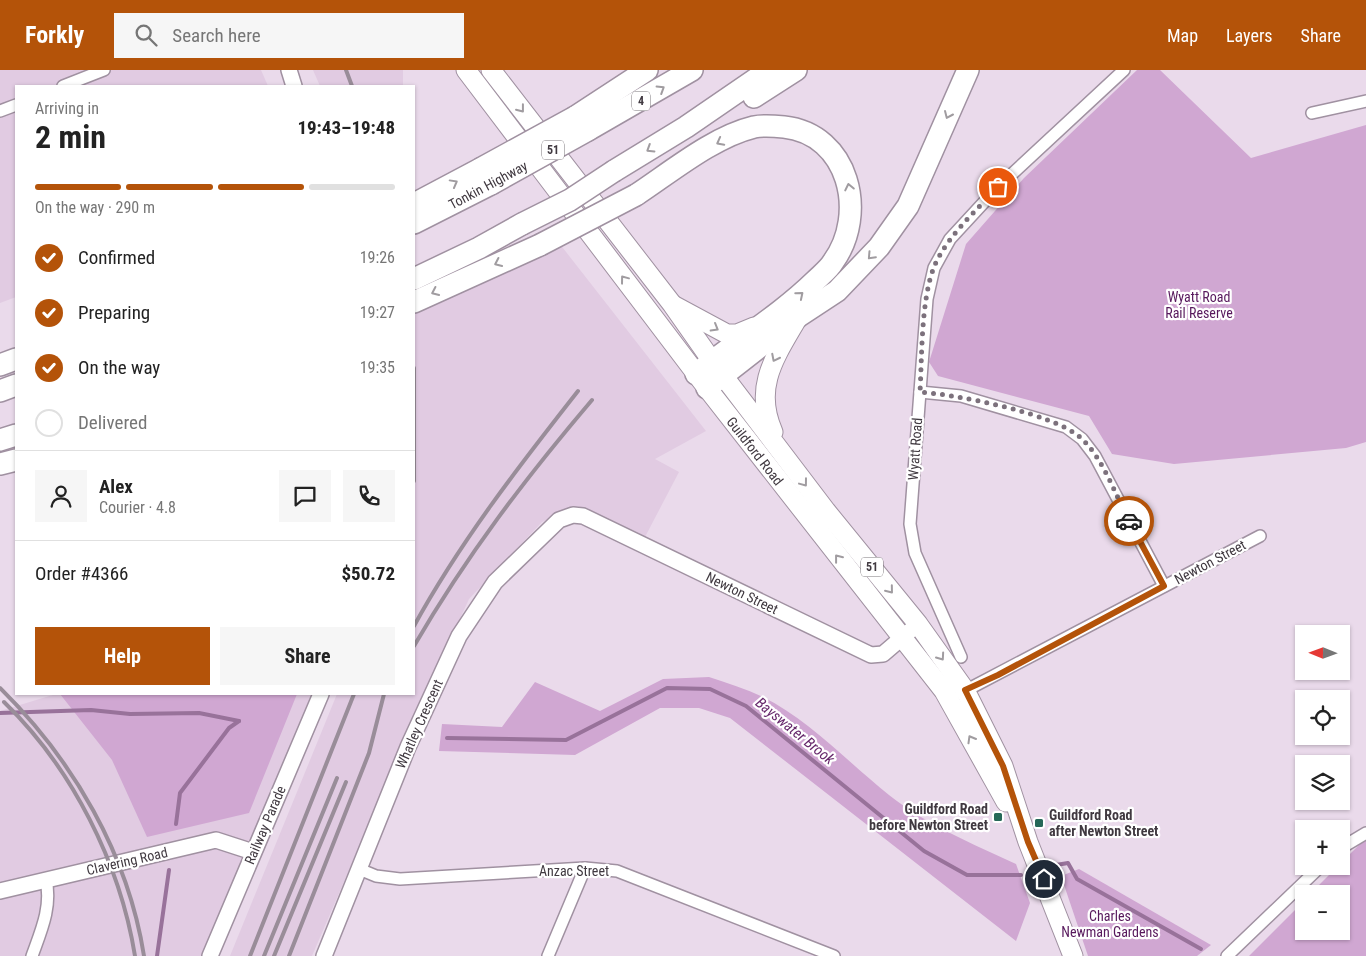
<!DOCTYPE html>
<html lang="en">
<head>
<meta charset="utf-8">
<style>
	body { margin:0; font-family:"Roboto Condensed",sans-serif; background:#f6f6f6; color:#222; height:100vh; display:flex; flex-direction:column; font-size:19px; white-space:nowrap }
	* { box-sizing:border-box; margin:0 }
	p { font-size:16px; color:#767676 }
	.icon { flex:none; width:28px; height:28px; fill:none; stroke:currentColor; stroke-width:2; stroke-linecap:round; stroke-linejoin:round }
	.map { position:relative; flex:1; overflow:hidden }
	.panel { position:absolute; left:15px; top:15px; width:400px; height:610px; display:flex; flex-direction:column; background:#fff; border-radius:0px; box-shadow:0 1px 4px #0004 }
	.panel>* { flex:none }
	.needle { width:32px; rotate:271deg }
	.fabs { position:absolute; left:1295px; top:555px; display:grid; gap:10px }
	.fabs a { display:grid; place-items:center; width:55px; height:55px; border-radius:0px; background:#fff; box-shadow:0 1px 4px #0004; font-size:25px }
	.pin { position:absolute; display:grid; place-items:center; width:42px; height:42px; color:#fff; margin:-21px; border:2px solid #fff; border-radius:50%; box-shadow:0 1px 5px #0007 }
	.courier { position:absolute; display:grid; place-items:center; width:50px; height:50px; margin:-25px; border:4px solid #b45309; border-radius:50%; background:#fff; color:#222; box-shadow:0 1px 6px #0007 }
	.headline em { font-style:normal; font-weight:700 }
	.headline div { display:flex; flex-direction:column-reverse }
	.headline { display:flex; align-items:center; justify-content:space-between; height:85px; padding:0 20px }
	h1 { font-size:32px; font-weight:700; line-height:38px }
	.bar { display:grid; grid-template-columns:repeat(4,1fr); gap:8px 5px; align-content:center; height:60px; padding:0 20px }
	.bar i { height:6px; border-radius:4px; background:#e0e0e0 }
	.bar .current { background:#b45309 }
	.bar p { grid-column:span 4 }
	.line { display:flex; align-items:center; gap:12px; padding:0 20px; border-top:1px solid #e0e0e0 }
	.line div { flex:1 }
	.round { display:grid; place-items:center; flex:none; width:52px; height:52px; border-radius:0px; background:#f6f6f6 }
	ol { padding:0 20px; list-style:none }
	li { display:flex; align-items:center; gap:15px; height:55px }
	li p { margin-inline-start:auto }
	li .icon { padding:5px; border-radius:50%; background:#b45309; color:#fff; stroke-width:4 }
	li:last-child { color:#767676 }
	li i { width:28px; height:28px; border:2px solid #e0e0e0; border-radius:50% }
	.button { display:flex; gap:10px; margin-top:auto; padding:10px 20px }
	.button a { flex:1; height:58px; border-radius:0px; background:#b45309; color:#fff; font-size:20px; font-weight:700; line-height:58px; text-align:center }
	.button a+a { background:#f6f6f6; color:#222 }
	header { display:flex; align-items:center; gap:30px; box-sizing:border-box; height:70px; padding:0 25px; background:#b45309; color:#fff }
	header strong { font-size:24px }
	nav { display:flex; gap:28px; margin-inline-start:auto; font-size:18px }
	.search { width:350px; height:45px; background:#f6f6f6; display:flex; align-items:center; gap:12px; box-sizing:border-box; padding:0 18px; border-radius:0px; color:#767676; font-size:19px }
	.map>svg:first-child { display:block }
</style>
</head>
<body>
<header>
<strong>Forkly</strong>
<div class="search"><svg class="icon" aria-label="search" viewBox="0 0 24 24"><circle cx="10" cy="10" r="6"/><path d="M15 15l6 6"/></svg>Search here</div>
<nav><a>Map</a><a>Layers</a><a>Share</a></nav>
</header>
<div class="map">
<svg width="1366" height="886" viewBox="0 0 1366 886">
	<rect width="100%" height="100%" fill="#eadaeb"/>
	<g fill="#e1cbe2">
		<polygon points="0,0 261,0 268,16 16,16 16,227 0,233"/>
		<polygon points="313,0 403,0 403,16 320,16"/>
		<polygon points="552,164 706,361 655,389 679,402 645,467 578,436 542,452 469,529 414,649 312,886 230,886 337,624 414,624 414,227"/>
		<polygon points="56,624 320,624 209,886 0,886 0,641"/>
	</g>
	<g fill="#d0a7d2">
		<polygon points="1137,0 1160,0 1251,88 1366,55 1366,372 1346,378 1174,394 1112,384 1089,346 938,306 929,292 966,174 1024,108"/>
		<path d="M709 607C727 613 746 619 763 627 808 649 850 694 889 725 927 755 973 774 1016 794L1030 833 1016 871 730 648 699 638H660L575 685 439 681 442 654 502 657 535 612 600 641 663 609Z"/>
		<polygon points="60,624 297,624 249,743 147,767 112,690"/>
		<polygon points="1366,768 1366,886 1249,886 1304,831 1304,861 1341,861 1341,824 1310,824 1338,796 1341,796 1341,793"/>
		<polygon points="1079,799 1211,875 1197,886 1088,886 1061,806"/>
	</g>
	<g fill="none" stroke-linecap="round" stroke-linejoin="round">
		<g stroke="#98729a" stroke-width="4">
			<polyline points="0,643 91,640 130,644 199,643 239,651"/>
			<polyline points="447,668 566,670 667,618 710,619 746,636 924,781 967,805 1021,805"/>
			<polyline points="176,754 180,723 229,658 239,651"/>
			<polyline points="1056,795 1068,793 1077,809 1201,879"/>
			<polyline points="157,886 169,800"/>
		</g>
		<g stroke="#a091a1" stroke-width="14">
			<g id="minor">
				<polyline points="63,16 104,0"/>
				<polyline points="0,41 16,35"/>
				<polyline points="1312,43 1366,31"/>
				<polyline points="920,322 961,326 1066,357 1082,369 1095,386 1164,516"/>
				<polyline points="961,587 915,483 910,454 927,229 934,198 950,169 998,117 1124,0"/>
				<polyline points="961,623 1260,466"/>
				<polyline points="1341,778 1366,763"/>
				<polyline points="359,799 376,806 400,809 585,798 617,801 834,886"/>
				<path d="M32 886C41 861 52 837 46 810"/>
				<polyline points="548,886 585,798"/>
				<polyline points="1227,886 1321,796"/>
			</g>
		</g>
		<g stroke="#a091a1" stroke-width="18">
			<g id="tertiary">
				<polyline points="289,0 294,16"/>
				<polyline points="0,821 216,770 253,782"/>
				<polyline points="210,886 321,624"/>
				<polyline points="324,886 408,677 459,566 495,512 559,450 573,445 583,446 871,585 883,584 918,554"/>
			</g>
		</g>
		<g stroke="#a091a1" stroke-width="21">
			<g id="trunk">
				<polyline points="466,0 707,318 944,621 1006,732"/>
				<polyline points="491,0 672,234 712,291 826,441 918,554 965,620 1003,696 1028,772 1073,886"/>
				<polyline points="675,236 727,264 737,264 754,257"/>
				<path d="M773 362C753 317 775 287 797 249"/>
			</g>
		</g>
		<g stroke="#a091a1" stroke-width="24">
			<g id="motorway">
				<polyline points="754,27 796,0"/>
				<polyline points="575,47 647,0"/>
				<polyline points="588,60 692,0"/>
				<polyline points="614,101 686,57 769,0"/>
				<path d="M636 125C671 102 713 67 754 57 764 55 774 56 784 57 849 64 868 144 833 192 829 199 821 205 815 211 779 246 735 272 696 304"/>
				<polyline points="414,134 480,99"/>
				<polyline points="414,153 491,114"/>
				<polyline points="414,209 479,178 522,154"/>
				<polyline points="414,232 540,175"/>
				<polyline points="0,295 16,289"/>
				<polyline points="707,318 799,246 837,221 879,177 908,136 968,0"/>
				<polyline points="0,321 16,315"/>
				<polyline points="0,370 16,365"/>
				<polyline points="0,394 16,390"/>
			</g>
		</g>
		<use href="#minor" stroke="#fff" stroke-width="11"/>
		<use href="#tertiary" stroke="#fff" stroke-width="15"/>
		<use href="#trunk" stroke="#fff" stroke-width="19"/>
		<use href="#motorway" stroke="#fff" stroke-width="21"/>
		<g stroke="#998d99" stroke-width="4">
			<polyline points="346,0 352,16"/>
			<polyline points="414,298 414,411"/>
			<path d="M414 556C460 472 519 396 578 321"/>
			<path d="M414 576C467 485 524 410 592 330"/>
			<path d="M0 618C73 690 128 784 144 886"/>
			<path d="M4 632C72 698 120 793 135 886"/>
			<polyline points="250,886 354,624"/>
			<polyline points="264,886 337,708"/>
			<polyline points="274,886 346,712"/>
			<polyline points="289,886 369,683 384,624"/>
		</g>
		<g stroke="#a091a1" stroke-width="24" stroke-linecap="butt">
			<g id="motorway-bridge">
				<polyline points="480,99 575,47"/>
				<polyline points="491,114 588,60"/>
				<polyline points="522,154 570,130 614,101"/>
				<polyline points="540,175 636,125"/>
			</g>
		</g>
		<use href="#motorway-bridge" stroke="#fff" stroke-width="21"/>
	</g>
	<defs><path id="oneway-chevron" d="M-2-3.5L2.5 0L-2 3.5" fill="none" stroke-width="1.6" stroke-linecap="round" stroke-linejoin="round" transform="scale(1.25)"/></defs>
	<g stroke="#a09ca0">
		<use href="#oneway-chevron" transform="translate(661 19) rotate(-32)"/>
		<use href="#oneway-chevron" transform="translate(521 39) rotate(52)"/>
		<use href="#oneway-chevron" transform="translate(948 45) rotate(114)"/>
		<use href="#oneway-chevron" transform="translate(720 72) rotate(152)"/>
		<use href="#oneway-chevron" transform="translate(650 79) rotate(148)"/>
		<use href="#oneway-chevron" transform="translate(454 113) rotate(-29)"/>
		<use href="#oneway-chevron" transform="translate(849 117) rotate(-102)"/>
		<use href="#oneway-chevron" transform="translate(871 186) rotate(133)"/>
		<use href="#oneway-chevron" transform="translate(498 193) rotate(155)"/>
		<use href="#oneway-chevron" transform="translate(624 209) rotate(-127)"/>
		<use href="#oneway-chevron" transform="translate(435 222) rotate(155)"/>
		<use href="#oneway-chevron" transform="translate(800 225) rotate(-40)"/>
		<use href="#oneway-chevron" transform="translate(715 258) rotate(30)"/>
		<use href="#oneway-chevron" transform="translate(775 288) rotate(117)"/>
		<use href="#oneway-chevron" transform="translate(804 413) rotate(53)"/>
		<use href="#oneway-chevron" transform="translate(838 488) rotate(-128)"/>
		<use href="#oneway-chevron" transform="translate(890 520) rotate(51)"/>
		<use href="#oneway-chevron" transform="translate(941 587) rotate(55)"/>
		<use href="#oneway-chevron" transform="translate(971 669) rotate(-120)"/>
	</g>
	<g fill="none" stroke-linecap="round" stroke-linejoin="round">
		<path stroke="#7c717c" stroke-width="5" stroke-dasharray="0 9" d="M998 117C976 141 947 166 934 197 921 230 922 286 920 322 958 325 1053 343 1081 368 1103 388 1115 424 1129 451"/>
		<polyline stroke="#b45309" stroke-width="6" points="1044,809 1028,772 1003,696 965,620 998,605 1164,516 1129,451"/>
	</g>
	<g fill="#266858" stroke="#fff" stroke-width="2">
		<rect x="993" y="742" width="10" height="10" rx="2.5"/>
		<rect x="1034" y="748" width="10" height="10" rx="2.5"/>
	</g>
	<g text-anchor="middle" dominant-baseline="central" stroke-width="4.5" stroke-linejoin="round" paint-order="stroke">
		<g fill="#fff" stroke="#797479" stroke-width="1">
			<rect x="632" y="21.5" width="18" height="19" rx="4"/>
			<rect x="542" y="70.5" width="22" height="19" rx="4"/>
			<rect x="861" y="487.5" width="22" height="19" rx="4"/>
		</g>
		<g font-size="12" font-weight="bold" fill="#403940">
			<text x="641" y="31">4</text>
			<text x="553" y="80">51</text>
			<text x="872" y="497">51</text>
		</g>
		<g font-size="14" fill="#403940" stroke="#fff">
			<text transform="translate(488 115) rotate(-28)">Tonkin Highway</text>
			<text transform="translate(915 379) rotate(-86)">Wyatt Road</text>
			<text transform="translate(755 381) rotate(52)">Guildford Road</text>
			<text transform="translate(1210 492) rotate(-28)">Newton Street</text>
			<text transform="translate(742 523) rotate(26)">Newton Street</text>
			<text transform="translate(419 654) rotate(-66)">Whatley Crescent</text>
			<text transform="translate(265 755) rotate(-67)">Railway Parade</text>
			<text transform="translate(127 791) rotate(-13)">Clavering Road</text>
			<text x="574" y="801">Anzac Street</text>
		</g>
		<g font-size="14" fill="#57185c" stroke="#fff">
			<text x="1199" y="227">Wyatt Road<tspan x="1199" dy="16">Rail Reserve</tspan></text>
			<text x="1110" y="846">Charles<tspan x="1110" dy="16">Newman Gardens</tspan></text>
		</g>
		<g font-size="14" font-weight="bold" fill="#403940" stroke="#fff" text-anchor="end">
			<text x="988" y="739">Guildford Road<tspan x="988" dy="16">before Newton Street</tspan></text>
			<text x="1049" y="745" text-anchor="start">Guildford Road<tspan x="1049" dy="16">after Newton Street</tspan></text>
		</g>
		<g font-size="15" font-style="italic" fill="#67296c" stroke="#fff">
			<text transform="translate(795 661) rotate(39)">Bayswater Brook</text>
		</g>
	</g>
</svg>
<div class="fabs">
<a><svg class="needle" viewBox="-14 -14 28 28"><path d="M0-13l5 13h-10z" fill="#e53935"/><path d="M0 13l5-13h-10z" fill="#767676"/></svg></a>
<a><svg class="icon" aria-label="locate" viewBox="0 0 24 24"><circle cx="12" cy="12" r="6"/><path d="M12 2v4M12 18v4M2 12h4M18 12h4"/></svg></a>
<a><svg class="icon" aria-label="layers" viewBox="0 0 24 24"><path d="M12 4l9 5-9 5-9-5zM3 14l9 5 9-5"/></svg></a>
<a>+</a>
<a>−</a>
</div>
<div class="pin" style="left:998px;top:117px;background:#ea580c"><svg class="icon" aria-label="bag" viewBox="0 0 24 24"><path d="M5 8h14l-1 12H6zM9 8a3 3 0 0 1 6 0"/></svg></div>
<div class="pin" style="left:1044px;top:809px;background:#1f2937"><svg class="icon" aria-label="home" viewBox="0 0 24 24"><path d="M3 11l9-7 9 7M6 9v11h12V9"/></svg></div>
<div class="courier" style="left:1129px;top:451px"><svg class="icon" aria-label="car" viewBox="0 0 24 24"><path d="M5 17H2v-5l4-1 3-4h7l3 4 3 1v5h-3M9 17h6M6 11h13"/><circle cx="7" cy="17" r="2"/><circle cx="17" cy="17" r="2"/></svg></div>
<section class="panel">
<div class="headline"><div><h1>2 min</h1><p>Arriving in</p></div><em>19:43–19:48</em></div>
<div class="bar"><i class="current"></i><i class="current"></i><i class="current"></i><i></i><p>On the way · 290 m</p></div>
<ol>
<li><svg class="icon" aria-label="check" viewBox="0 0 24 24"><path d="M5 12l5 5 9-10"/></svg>Confirmed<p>19:26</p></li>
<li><svg class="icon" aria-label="check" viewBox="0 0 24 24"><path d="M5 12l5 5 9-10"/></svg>Preparing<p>19:27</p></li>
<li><svg class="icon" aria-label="check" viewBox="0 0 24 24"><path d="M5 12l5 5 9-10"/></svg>On the way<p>19:35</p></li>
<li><i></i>Delivered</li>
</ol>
<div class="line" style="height:90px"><a class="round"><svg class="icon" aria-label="person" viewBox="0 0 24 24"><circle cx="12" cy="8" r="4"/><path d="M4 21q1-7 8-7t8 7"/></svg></a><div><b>Alex</b><p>Courier · 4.8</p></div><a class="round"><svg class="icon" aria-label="chat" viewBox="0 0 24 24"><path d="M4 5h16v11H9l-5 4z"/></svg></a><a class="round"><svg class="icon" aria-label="phone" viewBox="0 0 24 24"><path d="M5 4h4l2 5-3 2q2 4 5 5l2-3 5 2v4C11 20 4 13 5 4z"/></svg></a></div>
<div class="line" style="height:65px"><div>Order #4366</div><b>$50.72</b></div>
<div class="button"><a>Help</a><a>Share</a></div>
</section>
</div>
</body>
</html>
